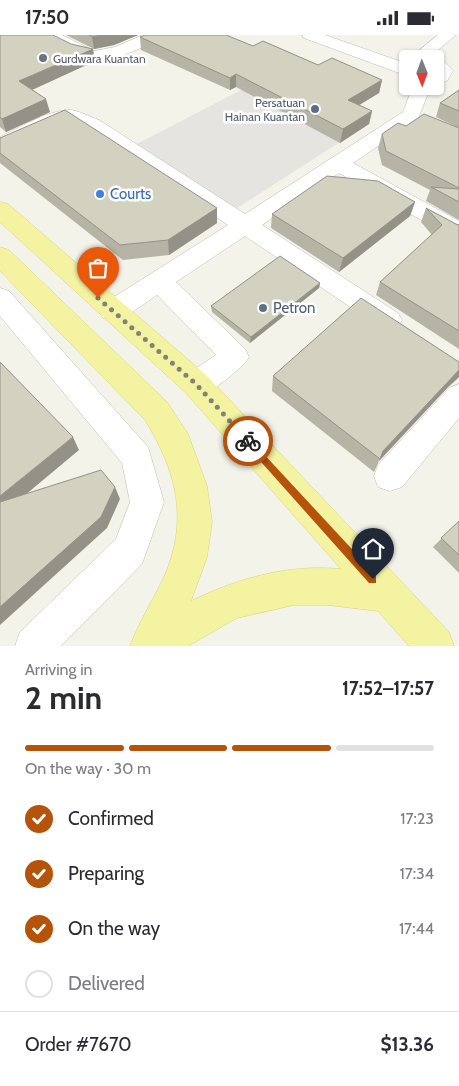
<!DOCTYPE html>
<html lang="en">
<head>
<meta charset="utf-8">
<style>
	body { margin:0; font-family:Cabin,sans-serif; background:#f7f7f7; color:#2b2b33; height:100vh; display:flex; flex-direction:column; font-size:19px; white-space:nowrap }
	* { box-sizing:border-box; margin:0 }
	p { font-size:16px; color:#7c7c81 }
	.icon { flex:none; width:28px; height:28px; fill:none; stroke:currentColor; stroke-width:2; stroke-linecap:round; stroke-linejoin:round }
	.map { position:relative; height:611px; overflow:hidden }
	.drawer { display:flex; flex-direction:column; background:#fff; flex:1 }
	.drawer>* { flex:none }
	.needle { width:32px; rotate:179deg }
	.buttons { position:absolute; left:399px; top:15px; display:grid; gap:10px }
	.buttons a { display:grid; place-items:center; width:45px; height:45px; border-radius:5px; background:#fff; box-shadow:0 1px 4px #0004; font-size:25px }
	.pin { position:absolute; display:grid; place-items:center; width:42px; height:42px; color:#fff; margin:-51px -21px; border-radius:50% 50% 50% 0; rotate:-45deg; box-shadow:0 0 5px #0007 }
	.pin .icon { rotate:45deg }
	.courier { position:absolute; display:grid; place-items:center; width:50px; height:50px; margin:-25px; border:4px solid #b45309; border-radius:50%; background:#fff; color:#222; box-shadow:0 1px 6px #0007 }
	.head em { font-style:normal; font-weight:800 }
	.head div { display:flex; flex-direction:column-reverse }
	.head { display:flex; align-items:center; justify-content:space-between; height:85px; padding:0 25px }
	h1 { font-size:32px; font-weight:800; line-height:38px }
	.bar { display:grid; grid-template-columns:repeat(4,1fr); gap:8px 5px; align-content:center; height:60px; padding:0 25px }
	.bar i { height:6px; border-radius:4px; background:#e1e1e2 }
	.bar .selected { background:#b45309 }
	.bar p { grid-column:span 4 }
	.line { display:flex; align-items:center; gap:12px; padding:0 25px; border-top:1px solid #e1e1e2 }
	.line div { flex:1 }
	ol { padding:0 25px; list-style:none }
	li { display:flex; align-items:center; gap:15px; height:55px }
	li p { margin-inline-start:auto }
	li .icon { padding:5px; border-radius:50%; background:#b45309; color:#fff; stroke-width:4 }
	li:last-child { color:#7c7c81 }
	li i { width:28px; height:28px; border:2px solid #e1e1e2; border-radius:50% }
	.status { display:flex; justify-content:space-between; align-items:center; height:35px; padding:0 25px; background:#fff; direction:ltr }
	.status svg { height:14px; fill:currentColor }
	.map>svg:first-child { display:block }
</style>
</head>
<body>
<div class="status"><b>17:50</b><svg viewBox="0 0 49 12"><path d="M0 12V9h3v3zM5 12V6h3v6zM10 12V3h3v9zM15 12V0h3v12zM26 1h20v11H26zM47 4h2v5h-2z"/></svg></div>
<div class="map">
<svg width="459" height="611" viewBox="0 0 459 611">
	<rect width="100%" height="100%" fill="#f3f3ea"/>
	<polygon fill="#e5e4e1" points="303,23 330,35 269,69 340,107 231,177 133,111"/>
	<g fill="none" stroke-linecap="round" stroke-linejoin="round">
		<g stroke="#bdbdad" stroke-width="1">
			<g id="minor">
				<path d="M42 0H62L94 16 115 12 143 0H164L162 3C125 20 99 37 61 13 54 9 46 6 42 0Z"/>
				<polygon points="302,0 325,0 408,29 408,39 399,38 304,3"/>
				<path d="M438 0H456L432 20V23C441 23 448 29 453 36L447 46 435 49V24H416V18Z"/>
				<path d="M413 51H431L418 84 353 128 459 186V204L451 202 339 138 262 190 398 278 402 285 398 292 389 295 380 292 245 201 176 247 245 314 249 322C243 333 210 359 197 361 194 361 189 359 186 358L181 349 186 340 216 320 157 260C141 270 122 289 103 283L99 276 103 269 228 190 85 93 69 87 0 115V102C21 92 46 76 69 75 78 75 90 82 99 85L245 179 403 77Z"/>
				<polygon points="0,253 9,256 148,412 164,467 142,529 61,611 15,611 20,597 116,504 130,467 122,428 0,281"/>
				<polygon points="459,349 459,383 402,452 390,456 378,452 374,441 378,430 449,353"/>
			</g>
		</g>
		<g stroke="#d7d674" stroke-width="1">
			<path id="major" d="M0 167 8 169 206 340 449 597 454 611H409L378 576 328 570H294L237 583 188 611H130C139 587 153 565 164 542 189 485 177 437 145 385L0 236V212L9 215 167 367 188 399 207 451 212 487 207 522 191 566C239 543 288 529 341 534L186 358 0 187Z"/>
		</g>
		<use href="#minor" fill="#fff" fill-rule="evenodd"/>
		<use href="#major" fill="#f3f3a2" fill-rule="evenodd"/>
	</g>
	<g fill="#b5b4a5">
		<polygon points="0,0 95,26 32,55 50,77 6,97 0,92"/>
		<polygon points="66,0 138,0 114,10 94,14"/>
		<polygon points="140,2 253,11 318,30 382,45 379,58 359,70 372,76 369,89 340,108 236,52 230,55 141,15"/>
		<polygon points="459,55 459,93 436,82 440,68"/>
		<polygon points="406,91 459,93 459,185 426,166 430,155 382,130 378,113 382,99"/>
		<polygon points="0,103 217,173 217,188 169,220 123,225 0,128"/>
		<polygon points="415,167 410,181 339,237 271,193 272,179"/>
		<polygon points="426,173 456,189 459,190 459,314 376,260 380,247 432,200 421,187"/>
		<polygon points="320,248 319,253 250,308 212,277 211,271"/>
		<polygon points="456,326 457,344 448,352 379,426 374,437 272,356 273,341"/>
		<polygon points="459,486 459,538 433,512"/>
	</g>
	<g fill="#949286">
		<polygon points="101,0 138,0 114,10 94,14 92,2"/>
		<polygon points="93,14 95,26 23,59 19,46"/>
		<polygon points="236,39 236,52 230,55 230,43"/>
		<polygon points="382,45 379,58 346,78 348,65"/>
		<polygon points="46,64 50,77 6,97 2,84"/>
		<polygon points="372,76 369,89 340,108 343,94"/>
		<polygon points="415,167 410,181 339,237 343,223"/>
		<polygon points="217,173 217,188 169,220 168,205"/>
		<polygon points="320,248 319,253 250,308 251,302"/>
		<polygon points="459,335 459,342 457,344 448,352 379,426 383,416"/>
		<polygon points="73,402 79,415 0,481 0,461"/>
		<polygon points="115,452 120,464 107,493 0,590 0,572"/>
	</g>
	<g fill="#d3d1c0" stroke="#949286">
		<polygon points="0,0 53,0 71,9 93,14 19,46 46,64 2,84 0,82"/>
		<polygon points="89,0 101,0 92,2"/>
		<polygon points="145,0 226,0 253,11 263,6 318,30 332,23 382,45 348,65 372,76 343,94 236,39 230,43 140,2"/>
		<polygon points="459,55 459,76 440,68"/>
		<polygon points="65,75 217,173 168,205 120,210 0,118 0,103"/>
		<polygon points="424,79 459,93 459,153 386,116 382,99 398,88 406,91"/>
		<polygon points="327,141 378,146 415,167 343,223 272,179"/>
		<polygon points="431,152 459,154 459,167"/>
		<polygon points="426,173 456,189 459,190 459,296 380,247 442,190"/>
		<polygon points="280,221 320,248 251,302 211,271"/>
		<polygon points="361,263 459,327 459,335 383,416 380,424 273,341"/>
		<polygon points="0,327 73,402 0,461"/>
		<polygon points="101,435 115,452 101,482 0,572 0,467"/>
		<polygon points="459,486 459,520 441,503"/>
	</g>
	<polygon fill="#b45309" points="248,402 376,540 376,548 369,548 245,409 245,403"/>
	<g fill="none" stroke-linecap="round" stroke-linejoin="round">
		<polyline stroke="#838277" stroke-width="5" stroke-dasharray="0 9" points="98,263 196,349 248,406"/>
	</g>
	<circle fill="#6b7280" stroke="#fff" stroke-width="2" cx="43" cy="23" r="5"/>
	<g fill="#5c6f8a" stroke="#fff" stroke-width="2">
		<circle cx="315" cy="74" r="5"/>
		<circle cx="263" cy="273" r="5"/>
	</g>
	<circle fill="#3f7fe0" stroke="#fff" stroke-width="2" cx="100" cy="159" r="5"/>
	<g text-anchor="middle" dominant-baseline="central" stroke-width="5" stroke-linejoin="round" paint-order="stroke">
		<g font-size="12" fill="#5b616d" stroke="#fff" text-anchor="start">
			<text x="53" y="23">Gurdwara Kuantan</text>
		</g>
		<g font-size="12" fill="#4e5e75" stroke="#fff" text-anchor="end">
			<text x="305" y="67">Persatuan<tspan x="305" dy="14">Hainan Kuantan</tspan></text>
		</g>
		<g font-size="15" fill="#366cbe" stroke="#fff" text-anchor="start">
			<text x="110" y="159">Courts</text>
		</g>
		<g font-size="15" fill="#4e5e75" stroke="#fff" text-anchor="start">
			<text x="273" y="273">Petron</text>
		</g>
	</g>
</svg>
<div class="buttons">
<a><svg class="needle" viewBox="-14 -14 28 28"><path d="M0-13l5 13h-10z" fill="#e53935"/><path d="M0 13l5-13h-10z" fill="#7c7c81"/></svg></a>
</div>
<div class="pin" style="left:98px;top:263px;background:#ea580c"><svg class="icon" aria-label="bag" viewBox="0 0 24 24"><path d="M5 8h14l-1 12H6zM9 8a3 3 0 0 1 6 0"/></svg></div>
<div class="pin" style="left:373px;top:544px;background:#1f2937"><svg class="icon" aria-label="home" viewBox="0 0 24 24"><path d="M3 11l9-7 9 7M6 9v11h12V9"/></svg></div>
<div class="courier" style="left:248px;top:406px"><svg class="icon" aria-label="bike" viewBox="0 0 24 24"><circle cx="6" cy="16" r="4"/><circle cx="18" cy="16" r="4"/><path d="M6 16l4-8h5l3 8M10 8l3 8H6M13 5h3"/></svg></div>
</div>
<section class="drawer">
<div class="head"><div><h1>2 min</h1><p>Arriving in</p></div><em>17:52–17:57</em></div>
<div class="bar"><i class="selected"></i><i class="selected"></i><i class="selected"></i><i></i><p>On the way · 30 m</p></div>
<ol>
<li><svg class="icon" aria-label="check" viewBox="0 0 24 24"><path d="M5 12l5 5 9-10"/></svg>Confirmed<p>17:23</p></li>
<li><svg class="icon" aria-label="check" viewBox="0 0 24 24"><path d="M5 12l5 5 9-10"/></svg>Preparing<p>17:34</p></li>
<li><svg class="icon" aria-label="check" viewBox="0 0 24 24"><path d="M5 12l5 5 9-10"/></svg>On the way<p>17:44</p></li>
<li><i></i>Delivered</li>
</ol>
<div class="line" style="height:65px"><div>Order #7670</div><b>$13.36</b></div>
</section>
</body>
</html>
